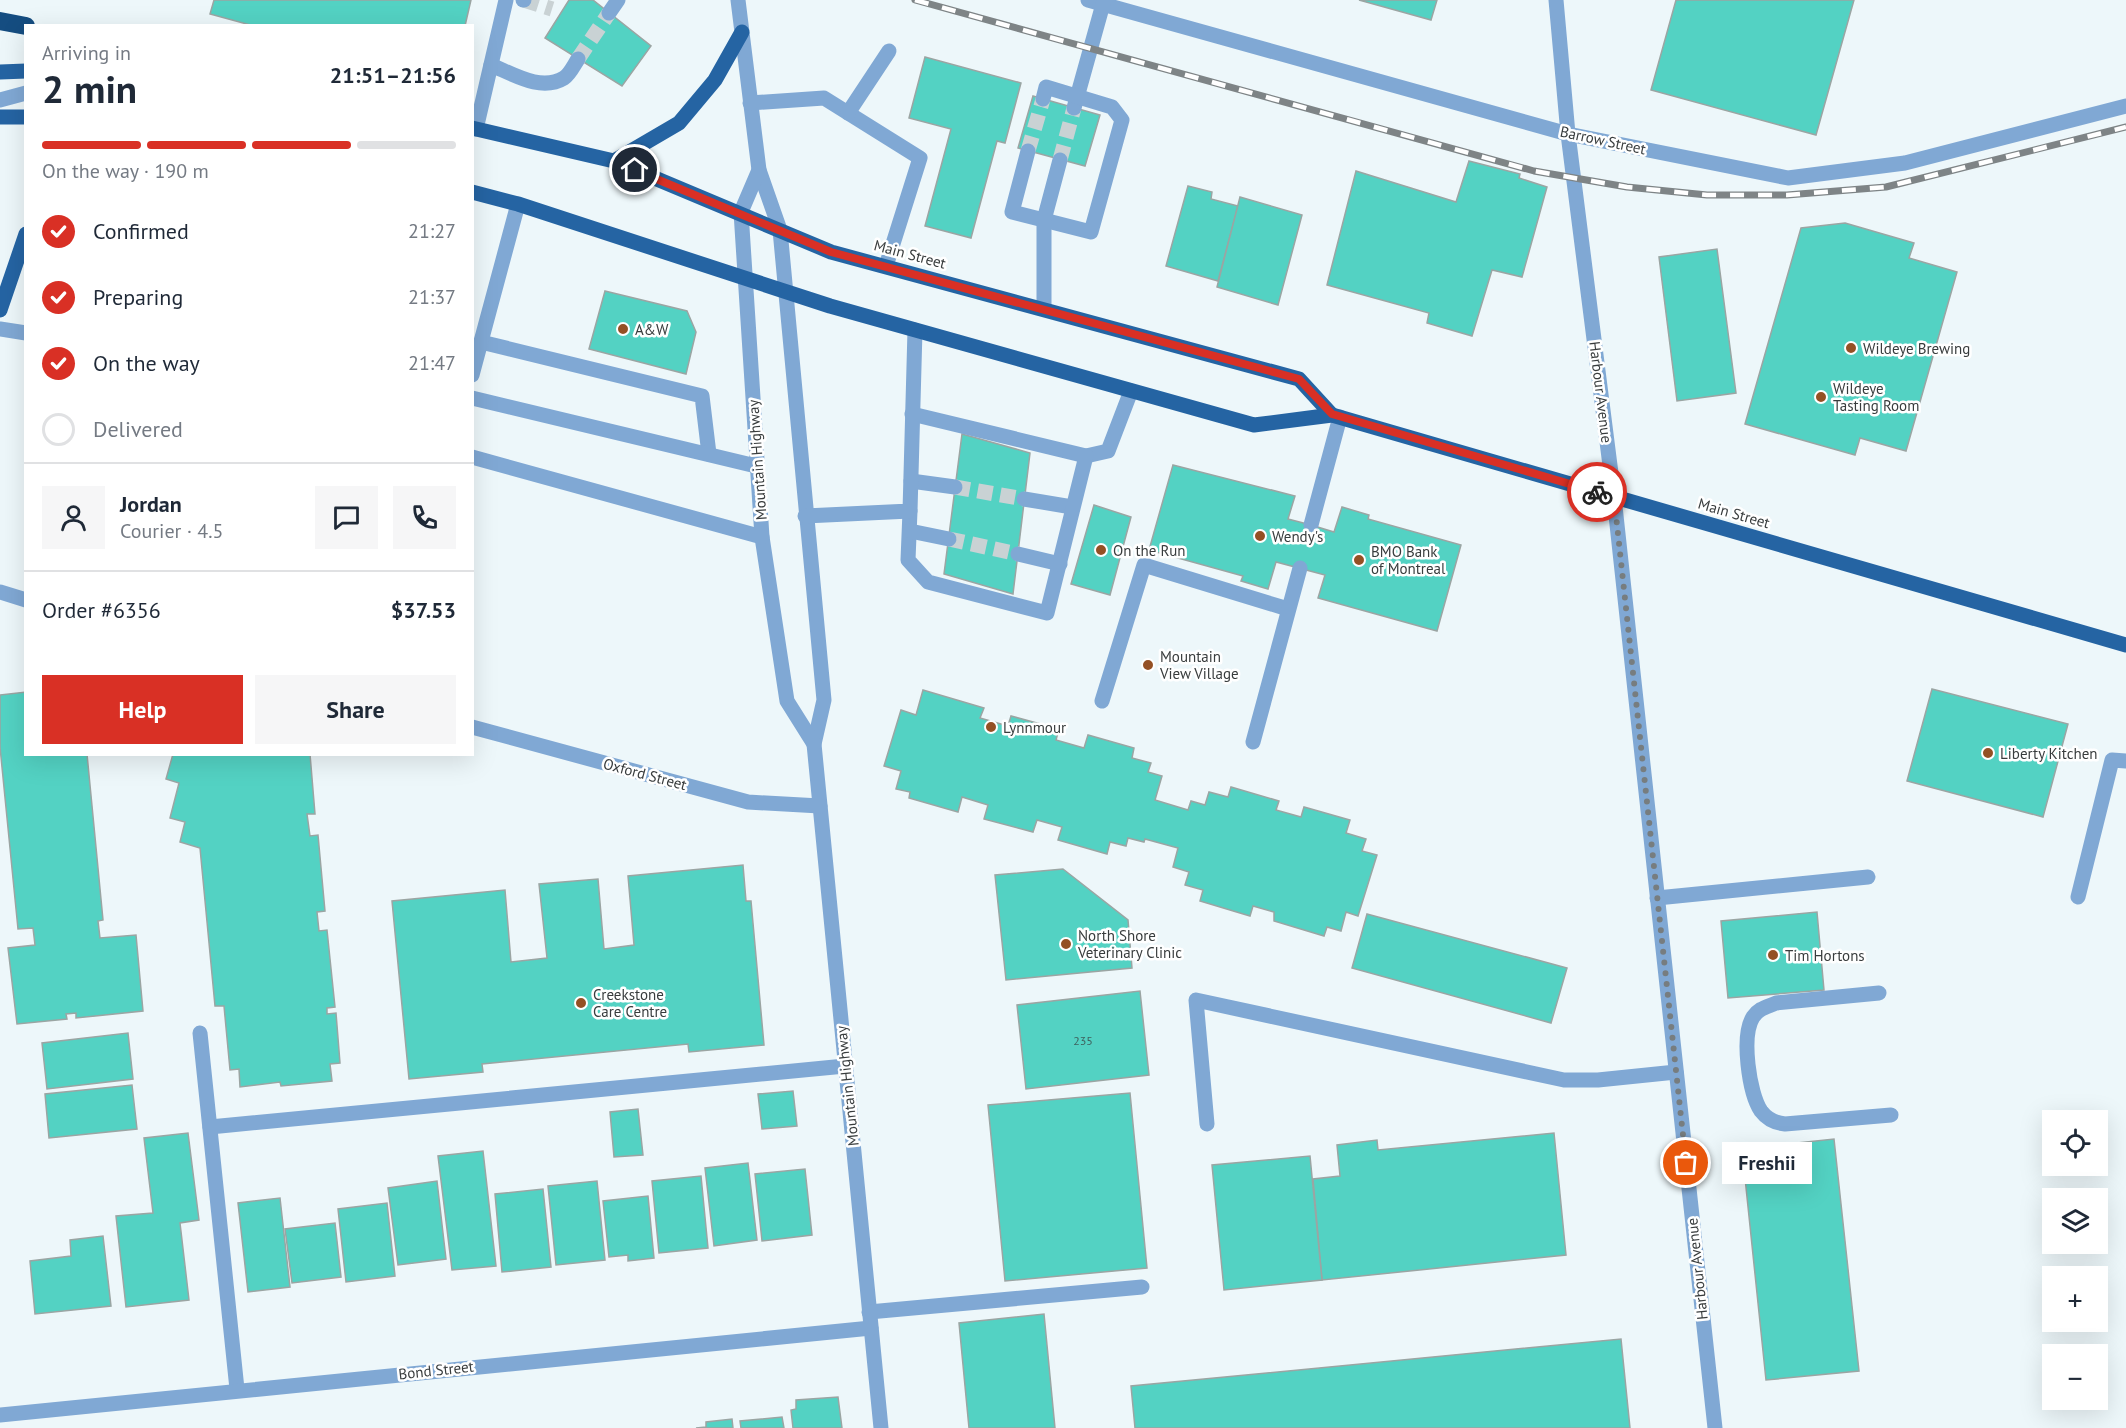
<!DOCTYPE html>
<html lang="en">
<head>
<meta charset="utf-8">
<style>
	body { margin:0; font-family:"PT Sans",sans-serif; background:#f6f6f7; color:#1f2937; height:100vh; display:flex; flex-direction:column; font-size:22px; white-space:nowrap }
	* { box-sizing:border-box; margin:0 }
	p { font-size:20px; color:#747a83 }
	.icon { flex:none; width:33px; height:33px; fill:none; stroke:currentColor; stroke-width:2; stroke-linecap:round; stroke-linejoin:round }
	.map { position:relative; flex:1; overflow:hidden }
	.side { position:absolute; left:24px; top:24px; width:450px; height:732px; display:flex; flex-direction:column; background:#fff; border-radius:0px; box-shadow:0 6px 24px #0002 }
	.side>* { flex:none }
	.controls { position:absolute; left:2042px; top:1110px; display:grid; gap:12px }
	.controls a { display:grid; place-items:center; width:66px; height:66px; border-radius:0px; background:#fff; box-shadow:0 6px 24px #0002; font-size:30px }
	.pin { position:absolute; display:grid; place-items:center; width:51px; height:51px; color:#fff; margin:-26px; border:3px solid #fff; border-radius:50%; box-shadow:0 2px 6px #0007 }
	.courier { position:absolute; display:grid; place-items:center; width:60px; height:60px; margin:-30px; border:4px solid #d93025; border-radius:50%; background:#fff; color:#222; box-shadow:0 2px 8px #0007 }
	.bubble { position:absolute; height:42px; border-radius:0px; background:#fff; box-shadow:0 6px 24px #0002; font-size:20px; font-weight:800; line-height:42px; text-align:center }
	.summary em { font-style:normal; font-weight:800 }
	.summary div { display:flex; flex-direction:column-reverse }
	.summary { display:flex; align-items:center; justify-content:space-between; height:102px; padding:0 18px }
	h1 { font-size:39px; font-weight:800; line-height:45px }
	.bar { display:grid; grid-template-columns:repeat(4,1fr); gap:9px 6px; align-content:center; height:72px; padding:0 18px }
	.bar i { height:8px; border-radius:4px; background:#e0e1e3 }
	.bar .on { background:#d93025 }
	.bar p { grid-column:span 4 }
	.line { display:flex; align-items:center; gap:15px; padding:0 18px; border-top:2px solid #e0e1e3 }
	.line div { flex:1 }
	.round { display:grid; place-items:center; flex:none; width:63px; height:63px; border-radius:0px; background:#f6f6f7 }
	ol { padding:0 18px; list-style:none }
	li { display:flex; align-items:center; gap:18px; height:66px }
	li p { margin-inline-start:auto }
	li .icon { padding:6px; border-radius:50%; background:#d93025; color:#fff; stroke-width:4 }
	li:last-child { color:#747a83 }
	li i { width:33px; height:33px; border:3px solid #e0e1e3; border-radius:50% }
	.button { display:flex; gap:12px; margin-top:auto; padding:12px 18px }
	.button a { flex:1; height:69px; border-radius:0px; background:#d93025; color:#fff; font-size:24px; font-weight:800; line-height:69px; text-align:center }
	.button a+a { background:#f6f6f7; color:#1f2937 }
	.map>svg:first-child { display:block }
</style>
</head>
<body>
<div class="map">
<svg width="2126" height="1428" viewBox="0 0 2126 1428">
	<rect width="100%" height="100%" fill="#edf7fa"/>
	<g fill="#53d2c3" stroke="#9ba5a3" stroke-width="1.5">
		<polygon points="214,0 471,0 465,26 254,26 210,14"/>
		<polygon points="569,0 593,0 651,46 622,86 545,38"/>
		<polygon points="1359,0 1437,0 1431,20"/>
		<polygon points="1676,0 1854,0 1816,135 1651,90"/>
		<polygon points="925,57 1021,83 1005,143 997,141 971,238 925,226 951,129 909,118"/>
		<polygon points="1033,96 1100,115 1085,166 1018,148"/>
		<polygon points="1469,161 1520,174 1519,178 1547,187 1522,277 1492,270 1472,336 1427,323 1429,313 1327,285 1356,171 1456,202"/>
		<polygon points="1188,186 1212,192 1211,199 1238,206 1218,281 1166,266"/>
		<polygon points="1240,197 1302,215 1278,305 1217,287"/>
		<polygon points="1845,223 1914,243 1909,258 1957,272 1906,451 1860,438 1855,455 1745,424 1801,228"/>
		<polygon points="1717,249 1736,393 1677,401 1659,257"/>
		<polygon points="605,291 687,311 696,332 686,374 589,349"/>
		<polygon points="962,434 1030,453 1013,594 944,574"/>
		<polygon points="1173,465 1295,496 1288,519 1311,525 1334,532 1342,507 1369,515 1368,519 1461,545 1437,631 1318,598 1325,575 1276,562 1268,589 1241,581 1243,576 1149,550"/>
		<polygon points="1094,505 1131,517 1110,595 1071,584"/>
		<polygon points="1932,689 2068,724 2043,817 1907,781"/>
		<polygon points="923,690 984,708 980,718 1008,726 1011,716 1059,729 1056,740 1084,748 1088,735 1134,748 1132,758 1151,763 1148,772 1162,776 1155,800 1188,810 1191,801 1205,805 1209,792 1228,797 1231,787 1279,801 1276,810 1301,817 1304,807 1350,820 1346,833 1366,839 1362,851 1377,855 1358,916 1346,912 1341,931 1327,927 1324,936 1274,921 1274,912 1253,906 1250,916 1200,901 1203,890 1185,885 1189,872 1173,867 1178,848 1145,839 1144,842 1128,838 1126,846 1110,842 1107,854 1058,840 1062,827 1037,820 1033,832 984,819 988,805 962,797 958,812 909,798 910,792 896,789 901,771 884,766 901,710 916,715"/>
		<polygon points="26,692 26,754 87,754 103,920 98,921 100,938 136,935 143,1011 76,1018 76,1013 66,1014 67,1019 17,1024 8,948 35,945 33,928 18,929 0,747 0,695"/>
		<polygon points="173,754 310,754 315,814 307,814 310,836 318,835 325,911 317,912 319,931 327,930 335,1007 327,1008 327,1014 336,1013 340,1063 330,1064 332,1081 281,1086 280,1082 240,1087 239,1069 230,1070 224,1006 215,1006 200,848 180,842 185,822 170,818 179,783 166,779"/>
		<polygon points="743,865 746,901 751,901 764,1045 689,1052 688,1044 482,1064 483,1072 409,1079 392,901 505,890 511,962 547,958 539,884 598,879 604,949 634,945 628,876"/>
		<polygon points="1063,869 1128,920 1132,968 1006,980 995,875"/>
		<polygon points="1817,912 1824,990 1728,998 1721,921"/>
		<polygon points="1367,914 1567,968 1551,1023 1352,968"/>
		<polygon points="1140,991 1149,1075 1026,1089 1017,1005"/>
		<polygon points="128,1033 133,1079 47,1089 42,1043"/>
		<polygon points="132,1085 137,1129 49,1138 45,1094"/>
		<polygon points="793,1091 797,1126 762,1129 758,1094"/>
		<polygon points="1130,1093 1147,1268 1005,1281 988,1105"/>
		<polygon points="638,1109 643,1155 614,1157 610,1112"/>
		<polygon points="188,1133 199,1220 180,1223 189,1300 126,1307 116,1216 153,1213 144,1138"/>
		<polygon points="1554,1133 1566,1255 1322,1280 1313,1179 1340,1176 1337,1145 1377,1140 1378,1150"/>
		<polygon points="1834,1139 1859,1371 1766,1380 1742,1149"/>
		<polygon points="483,1151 496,1266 452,1270 438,1156"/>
		<polygon points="1310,1156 1322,1280 1224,1290 1212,1165"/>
		<polygon points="748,1163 757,1240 714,1246 705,1168"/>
		<polygon points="805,1169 812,1235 762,1241 755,1174"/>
		<polygon points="701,1176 708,1248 659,1253 652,1181"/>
		<polygon points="437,1181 446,1259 398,1265 388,1188"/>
		<polygon points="597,1181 605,1260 556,1265 548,1186"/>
		<polygon points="543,1189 551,1267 502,1272 495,1194"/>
		<polygon points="648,1196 654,1258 628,1261 628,1255 609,1257 603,1201"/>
		<polygon points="280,1198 290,1287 248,1292 238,1203"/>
		<polygon points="387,1203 395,1276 346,1282 338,1209"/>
		<polygon points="335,1223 341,1277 292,1283 285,1229"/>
		<polygon points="103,1236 111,1306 35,1314 30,1261 71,1256 70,1240"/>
		<polygon points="1044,1314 1055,1428 969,1428 959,1323"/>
		<polygon points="1621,1339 1630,1428 1135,1428 1131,1386"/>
		<polygon points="838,1397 842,1428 793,1428 791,1410 796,1409 796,1400"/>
		<polygon points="782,1417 784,1428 741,1428 740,1421"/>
		<polygon points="732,1419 733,1428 696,1428 706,1427 706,1422"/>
	</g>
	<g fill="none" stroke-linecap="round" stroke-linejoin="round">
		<g stroke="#c9d2d4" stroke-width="15" stroke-dasharray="15 8" stroke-linecap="butt">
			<polyline points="524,0 552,9"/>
			<polyline points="578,59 609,13"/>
			<polyline points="1028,151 1043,99"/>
			<polyline points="1060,160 1074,108"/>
			<polyline points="955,487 1024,499"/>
			<polyline points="949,539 1018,554"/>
		</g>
		<g stroke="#80a8d4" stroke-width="15">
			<polyline points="523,0 524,0"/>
			<polyline points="738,0 759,170 780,230 824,700 814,744 881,1428"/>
			<polyline points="1088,0 1568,134 1788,178 1905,163 2126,106"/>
			<polyline points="1556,0 1568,134 1614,497 1715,1428"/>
			<polyline points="609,13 618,0"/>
			<path d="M491 65C513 74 541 92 564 78 570 74 574 65 578 59"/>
			<polyline points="0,100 26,93"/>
			<polyline points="750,103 824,98 920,158 886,266"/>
			<polyline points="1074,108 1103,4"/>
			<polyline points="848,113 889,51"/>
			<polyline points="476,129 506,0"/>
			<polyline points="1028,151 1012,212 1091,232 1122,120 1112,107 1046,87 1043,99"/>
			<polyline points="759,170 741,212 762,537 787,701 814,744"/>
			<polyline points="1044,309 1044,220 1060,160"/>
			<polyline points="0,329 26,333"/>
			<polyline points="481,342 702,396 709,454"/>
			<polyline points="472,375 518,204"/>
			<polyline points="472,398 756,466"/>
			<polyline points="1086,456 1108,451 1131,391"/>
			<polyline points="472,457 762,537"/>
			<polyline points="911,481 955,487"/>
			<polyline points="1024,499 1072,507"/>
			<polyline points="910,511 908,560 928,582 1047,613 1086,456 912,414"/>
			<polyline points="805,516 910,511 915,330"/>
			<polyline points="1311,525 1340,417"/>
			<polyline points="910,531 949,539"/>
			<polyline points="1018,554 1060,564"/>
			<polyline points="0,592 26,600"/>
			<polyline points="1102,701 1144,565 1288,609"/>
			<polyline points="472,727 748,802 820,806"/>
			<polyline points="1253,742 1300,568"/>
			<polyline points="2078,897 2112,760 2126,761"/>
			<polyline points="1657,898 1868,877"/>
			<path d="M1879 993 1776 1003C1767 1007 1759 1008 1753 1017 1741 1036 1749 1093 1761 1111 1767 1119 1775 1123 1785 1124L1891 1115"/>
			<polyline points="200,1033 237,1389"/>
			<polyline points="1207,1124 1196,1000 1564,1080 1598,1080 1676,1072"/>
			<polyline points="210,1127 845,1066"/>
			<polyline points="869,1312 1142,1287"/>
			<polyline points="0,1415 871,1328"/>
		</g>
		<g stroke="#2564a3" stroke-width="15">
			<polyline points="0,72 26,71"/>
			<polyline points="0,117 26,117"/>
			<polyline points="472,128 614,161 831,252 1299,379 1332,415"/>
			<polyline points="614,161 679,123 715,80 742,32"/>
			<polyline points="472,192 518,204 830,306 1254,425 1332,415 2126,645"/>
			<polyline points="0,310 26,234"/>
		</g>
		<polyline stroke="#154d81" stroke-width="18" points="0,21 26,26"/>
		<g stroke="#7e8486" stroke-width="7">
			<polyline id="rail" points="915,0 1534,171 1627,187 1707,195 1787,195 1886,187 2126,127"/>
		</g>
		<use href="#rail" stroke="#fff" stroke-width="4.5" stroke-dasharray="14" stroke-linecap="butt"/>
	</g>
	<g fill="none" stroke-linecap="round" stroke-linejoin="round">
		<polyline stroke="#777d7f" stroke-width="6" stroke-dasharray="0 10.8" points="1597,492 1614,497 1686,1163"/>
		<polyline stroke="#d93025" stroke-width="8" points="635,170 831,252 1299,379 1332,414 1597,492"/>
	</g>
	<g fill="#945024" stroke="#fff" stroke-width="2">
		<circle cx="623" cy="329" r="6"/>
		<circle cx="1851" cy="348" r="6"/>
		<circle cx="1821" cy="397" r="6"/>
		<circle cx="1260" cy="536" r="6"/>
		<circle cx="1101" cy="550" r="6"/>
		<circle cx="1359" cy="560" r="6"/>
		<circle cx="1148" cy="665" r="6"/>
		<circle cx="991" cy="727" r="6"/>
		<circle cx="1988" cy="753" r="6"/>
		<circle cx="1066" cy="944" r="6"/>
		<circle cx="1773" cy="955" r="6"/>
		<circle cx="581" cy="1003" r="6"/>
	</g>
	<g text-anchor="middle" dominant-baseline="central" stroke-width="5" stroke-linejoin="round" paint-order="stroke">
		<g font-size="12" fill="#3f625e">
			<text x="1083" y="1040">235</text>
		</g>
		<g font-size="15" fill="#383c3d" stroke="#fff">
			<text transform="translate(1603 140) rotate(12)">Barrow Street</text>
			<text transform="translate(910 254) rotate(15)">Main Street</text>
			<text transform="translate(1601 392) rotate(83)">Harbour Avenue</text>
			<text transform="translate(757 460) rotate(-94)">Mountain Highway</text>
			<text transform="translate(1734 513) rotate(16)">Main Street</text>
			<text transform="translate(645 774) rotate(15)">Oxford Street</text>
			<text transform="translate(847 1086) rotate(-96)">Mountain Highway</text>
			<text transform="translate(1697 1269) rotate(-96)">Harbour Avenue</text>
			<text transform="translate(436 1370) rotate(-6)">Bond Street</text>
		</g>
		<g font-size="15" fill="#383c3d" stroke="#fff" text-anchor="start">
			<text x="635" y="329">A&amp;W</text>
			<text x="1863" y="348">Wildeye Brewing</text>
			<text x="1833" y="388">Wildeye<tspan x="1833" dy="17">Tasting Room</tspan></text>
			<text x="1272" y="536">Wendy's</text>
			<text x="1113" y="550">On the Run</text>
			<text x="1371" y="551">BMO Bank<tspan x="1371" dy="17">of Montreal</tspan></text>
			<text x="1160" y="656">Mountain<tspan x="1160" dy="17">View Village</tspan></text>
			<text x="1003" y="727">Lynnmour</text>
			<text x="2000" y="753">Liberty Kitchen</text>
			<text x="1078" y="935">North Shore<tspan x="1078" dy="17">Veterinary Clinic</tspan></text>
			<text x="1785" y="955">Tim Hortons</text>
			<text x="593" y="994">Creekstone<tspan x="593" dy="17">Care Centre</tspan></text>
		</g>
	</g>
</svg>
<div class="controls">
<a><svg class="icon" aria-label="locate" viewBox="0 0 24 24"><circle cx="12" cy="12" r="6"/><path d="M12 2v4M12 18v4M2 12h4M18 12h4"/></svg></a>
<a><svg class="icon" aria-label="layers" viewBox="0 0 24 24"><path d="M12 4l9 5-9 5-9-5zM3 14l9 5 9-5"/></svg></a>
<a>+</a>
<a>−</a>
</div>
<div class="pin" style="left:1686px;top:1163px;background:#ea580c"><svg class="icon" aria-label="bag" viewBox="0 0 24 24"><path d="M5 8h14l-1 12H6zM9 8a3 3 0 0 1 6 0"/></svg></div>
<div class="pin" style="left:635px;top:170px;background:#1f2937"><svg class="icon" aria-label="home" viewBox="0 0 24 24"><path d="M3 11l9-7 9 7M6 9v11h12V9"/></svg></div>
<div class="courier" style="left:1597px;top:492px"><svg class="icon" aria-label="bike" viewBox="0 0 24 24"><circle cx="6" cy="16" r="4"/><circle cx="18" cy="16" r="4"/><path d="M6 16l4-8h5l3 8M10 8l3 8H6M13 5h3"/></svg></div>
<div class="bubble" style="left:1722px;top:1142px;width:90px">Freshii</div>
<section class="side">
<div class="summary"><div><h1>2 min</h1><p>Arriving in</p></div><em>21:51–21:56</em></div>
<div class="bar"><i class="on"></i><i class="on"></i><i class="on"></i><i></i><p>On the way · 190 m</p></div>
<ol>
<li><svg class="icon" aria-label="check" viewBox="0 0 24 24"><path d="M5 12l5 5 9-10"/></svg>Confirmed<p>21:27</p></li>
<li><svg class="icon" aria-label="check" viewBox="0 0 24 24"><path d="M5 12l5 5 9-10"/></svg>Preparing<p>21:37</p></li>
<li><svg class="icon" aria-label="check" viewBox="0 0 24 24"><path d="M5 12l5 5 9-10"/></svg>On the way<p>21:47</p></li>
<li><i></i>Delivered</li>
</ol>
<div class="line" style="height:108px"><a class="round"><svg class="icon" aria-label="person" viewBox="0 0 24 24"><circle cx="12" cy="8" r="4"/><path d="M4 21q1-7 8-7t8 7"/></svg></a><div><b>Jordan</b><p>Courier · 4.5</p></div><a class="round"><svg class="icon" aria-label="chat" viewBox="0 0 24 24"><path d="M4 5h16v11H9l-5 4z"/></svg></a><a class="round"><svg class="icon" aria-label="phone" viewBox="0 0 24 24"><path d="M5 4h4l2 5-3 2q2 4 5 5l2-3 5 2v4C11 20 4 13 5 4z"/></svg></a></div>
<div class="line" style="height:78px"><div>Order #6356</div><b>$37.53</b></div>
<div class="button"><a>Help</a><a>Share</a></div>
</section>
</div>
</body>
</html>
